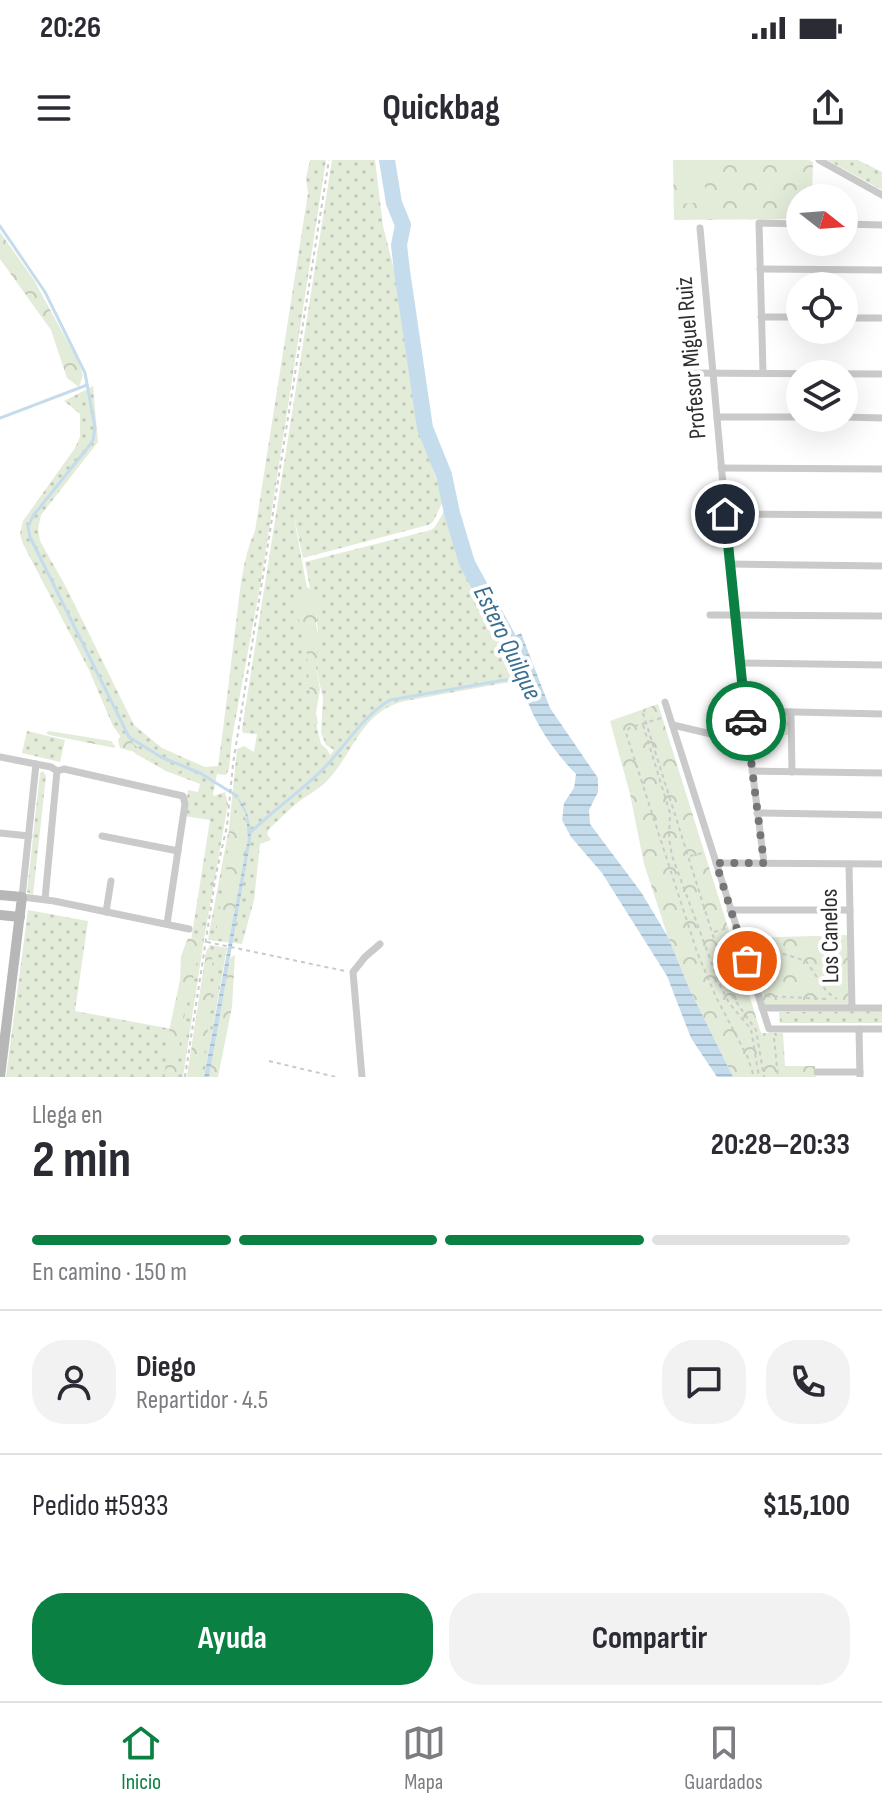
<!DOCTYPE html>
<html lang="es">
<head>
<meta charset="utf-8">
<style>
	body { margin:0; font-family:"Sofia Sans Condensed",sans-serif; background:#f2f2f3; color:#2b2b33; height:100vh; display:flex; flex-direction:column; font-size:30px; white-space:nowrap }
	* { box-sizing:border-box; margin:0 }
	p { font-size:26px; color:#7c7c81 }
	.icon { flex:none; width:44px; height:44px; fill:none; stroke:currentColor; stroke-width:2; stroke-linecap:round; stroke-linejoin:round }
	.map { position:relative; height:917px; overflow:hidden }
	.drawer { display:flex; flex-direction:column; background:#fff; flex:1 }
	.drawer>* { flex:none }
	.needle { width:52px; rotate:107deg }
	.tools { position:absolute; left:786px; top:24px; display:grid; gap:16px }
	.tools a { display:grid; place-items:center; width:72px; height:72px; border-radius:50%; background:#fff; box-shadow:0 8px 32px #0002; font-size:40px }
	.pin { position:absolute; display:grid; place-items:center; width:68px; height:68px; color:#fff; margin:-34px; border:4px solid #fff; border-radius:50%; box-shadow:0 2px 8px #0007 }
	.courier { position:absolute; display:grid; place-items:center; width:80px; height:80px; margin:-40px; border:6px solid #0b8043; border-radius:50%; background:#fff; color:#222; box-shadow:0 2px 10px #0007 }
	.headline em { font-style:normal; font-weight:700 }
	.headline div { display:flex; flex-direction:column-reverse }
	.headline { display:flex; align-items:center; justify-content:space-between; height:136px; padding:0 32px }
	h1 { font-size:52px; font-weight:700; line-height:60px }
	.bar { display:grid; grid-template-columns:repeat(4,1fr); gap:12px 8px; align-content:center; height:96px; padding:0 32px }
	.bar i { height:10px; border-radius:6px; background:#e1e1e2 }
	.bar .active { background:#0b8043 }
	.bar p { grid-column:span 4 }
	.line { display:flex; align-items:center; gap:20px; padding:0 32px; border-top:2px solid #e1e1e2 }
	.line div { flex:1 }
	.round { display:grid; place-items:center; flex:none; width:84px; height:84px; border-radius:32px; background:#f2f2f3 }
	.cta { display:flex; gap:16px; margin-top:auto; padding:16px 32px }
	.cta a { flex:1; height:92px; border-radius:32px; background:#0b8043; color:#fff; font-size:32px; font-weight:700; line-height:92px; text-align:center }
	.cta a+a { background:#f2f2f3; color:#2b2b33 }
	.status { display:flex; justify-content:space-between; align-items:center; height:56px; padding:0 40px; background:#fff; direction:ltr }
	.status svg { height:22px; fill:currentColor }
	header { display:flex; justify-content:space-between; align-items:center; height:104px; padding:0 32px; background:#fff; font-size:36px; font-weight:700 }
	.menu { display:flex; justify-content:space-around; align-items:center; height:112px; border-top:2px solid #e1e1e2; background:#fff; font-size:22px; color:#7c7c81 }
	.menu a { display:grid; justify-items:center; gap:4px }
	.menu .active { color:#0b8043 }
	.map>svg:first-child { display:block }
</style>
</head>
<body>
<div class="status"><b>20:26</b><svg viewBox="0 0 49 12"><path d="M0 12V9h3v3zM5 12V6h3v6zM10 12V3h3v9zM15 12V0h3v12zM26 1h20v11H26zM47 4h2v5h-2z"/></svg></div>
<header><svg class="icon" aria-label="menu" viewBox="0 0 24 24"><path d="M4 6h16M4 12h16M4 18h16"/></svg>Quickbag<svg class="icon" aria-label="share" viewBox="0 0 24 24"><path d="M12 15V3M7 8l5-5 5 5M5 13v7h14v-7"/></svg></header>
<div class="map">
<svg width="882" height="917" viewBox="0 0 882 917">
	<defs>
		<pattern id="grass-dots" width="8" height="8" patternUnits="userSpaceOnUse" patternTransform="scale(2)"><rect width="8" height="8" fill="#e3ebd9"/><path d="M2 2h.1M6 6h.1" fill="none" stroke="#c3cabb" stroke-width="1.8" stroke-linecap="round"/></pattern>
		<pattern id="forest-crowns" width="20" height="18" patternUnits="userSpaceOnUse" patternTransform="scale(2)"><rect width="20" height="18" fill="#e3ebd9"/><path d="M2 6a3 3 0 1 1 6 0M12 15a3 3 0 1 1 6 0" fill="none" stroke="#c3cabb"/></pattern>
		<pattern id="water-rules" width="6" height="5" patternUnits="userSpaceOnUse" patternTransform="scale(2)"><rect width="6" height="5" fill="#c5dcec"/><path d="M0 2.5h6" fill="none" stroke="#aabdcb"/></pattern>
	</defs>
	<rect width="100%" height="100%" fill="#fff"/>
	<g fill="url(#grass-dots)">
		<path d="M310 0H326L261 421 232 578 229 609 226 615 217 614 213 634 214 636 225 632 228 644 204 779 183 917H6L28 750 88 761 75 851 177 870 210 660 184 656 188 630 198 632 200 624 166 611 136 594 126 584 113 566 89 510 23 384 20 374 23 361 75 288 80 277V254L64 241 93 226 98 282 41 355 38 369 40 381 66 427 134 565 162 588 205 607 218 606C225 558 230 511 236 463 240 432 242 399 255 371L308 33 306 18Z"/>
		<path d="M332 0H375L383 66 402 141 410 210 421 269 443 341 433 362 428 365 303 398 293 352 309 439 312 547 321 584 327 589 330 595 334 590 326 585 321 573 323 538 316 508 318 469 305 402 431 370 435 367 446 348 464 405 497 462 521 520 405 541C361 551 354 593 326 622 317 631 305 636 296 644 286 652 278 661 269 669L267 674 271 680 260 684 254 740 242 784 208 780 209 773 229 668 237 589 244 586 254 592 257 574 243 573 242 569Z"/>
		<polygon points="827,0 858,0 882,12 882,30"/>
		<polygon points="745,551 791,552 791,575 748,575"/>
		<polygon points="27,571 65,580 60,602 22,593"/>
		<polygon points="43,611 46,616 33,735 27,732 40,613"/>
		<polygon points="210,785 227,788 204,917 187,917 206,792"/>
		<polygon points="882,851 882,863 780,863 779,852"/>
	</g>
	<g fill="url(#forest-crowns)">
		<polygon points="673,0 809,0 813,2 812,38 800,38 800,59 674,60"/>
		<polygon points="0,72 34,120 78,201 83,215 79,227 67,218 51,170 0,99"/>
		<path d="M308 427 318 436 320 445 316 464 319 478 316 508 320 529 316 553 318 564 315 567C309 540 309 513 306 485 304 470 295 456 297 441 298 433 301 430 308 427Z"/>
		<polygon points="658,544 761,873 783,873 785,906 815,906 816,917 733,917 689,828 668,777 644,704 630,634 610,561"/>
		<polygon points="49,571 111,581 115,586 115,588 49,575 46,573"/>
		<polygon points="122,574 138,588 181,609 180,612 135,592 120,588 118,580"/>
		<path d="M242 645 249 679 230 775 226 780 218 778 215 773C218 752 224 732 227 711 229 689 225 662 242 645Z"/>
		<polygon points="851,775 852,848 762,848 740,778"/>
		<polygon points="188,778 198,781 199,793 181,871 176,916 165,917 166,885 180,820 181,796"/>
		<polygon points="209,793 213,800 209,823 212,841 201,917 187,917 206,796"/>
		<polygon points="235,795 232,847 218,917 209,917 227,808 231,797"/>
	</g>
	<polygon fill="#e3ebd9" points="703,0 706,42 680,44 677,2"/>
	<g fill="url(#water-rules)">
		<path d="M521 473 550 548 598 618V632L589 650 590 664 641 732 668 777 689 828 733 917H717L691 878 667 816 602 713 571 677 562 660 564 643 574 628 576 614C556 594 537 567 527 540 520 520 515 500 506 481Z"/>
		<path d="M236 636C248 647 250 662 251 678L209 917H204L248 678 246 655Z"/>
	</g>
	<g fill="none" stroke-linecap="round" stroke-linejoin="round">
		<g stroke="#c5dcec" stroke-width="3">
			<polyline points="0,66 45,132 85,213 95,268 93,280 89,286 33,356 28,367 30,377 129,577 161,597 200,613 237,636"/>
			<polyline points="0,258 87,225"/>
			<path d="M250 673C274 649 302 631 325 607 347 584 362 557 390 540L521 517"/>
		</g>
		<polyline stroke="#c5dcec" stroke-width="16" points="387,0 394,43 403,65 399,85 402,111 425,268 444,315 452,353 467,403 519,498"/>
		<g stroke="#cacaca" stroke-width="2" stroke-dasharray="4 4" stroke-linecap="butt">
			<polyline points="643,553 732,836 756,870 764,917"/>
			<polyline points="661,558 629,568 626,573 697,792 716,837 748,898 754,917"/>
			<polyline points="643,565 670,653 669,678 672,696 719,823 729,843 751,869 759,917"/>
			<polyline points="690,696 703,693"/>
			<polyline points="714,772 727,768"/>
			<polyline points="207,782 345,811"/>
			<polyline points="752,784 806,801 827,832 837,839"/>
			<polyline points="766,836 827,839"/>
			<polyline points="774,878 778,917"/>
			<polyline points="269,901 336,917"/>
			<polyline points="185,917 216,714 227,666 233,604 329,0"/>
		</g>
		<g stroke="#cacaca" stroke-width="7">
			<polyline points="819,0 882,35"/>
			<polyline points="844,64 882,65"/>
			<polyline points="700,68 739,503 764,703"/>
			<polyline points="760,109 882,110"/>
			<polyline points="761,157 800,157"/>
			<polyline points="844,158 882,158"/>
			<polyline points="763,212 759,63 800,64"/>
			<polyline points="688,213 882,214"/>
			<polyline points="717,257 800,257"/>
			<polyline points="844,257 882,258"/>
			<polyline points="721,308 882,309"/>
			<polyline points="725,354 882,355"/>
			<polyline points="730,404 882,406"/>
			<polyline points="710,455 882,456"/>
			<polyline points="739,503 882,505"/>
			<polyline points="665,542 769,869 882,869"/>
			<polyline points="745,551 882,554"/>
			<polyline points="791,552 792,612"/>
			<polyline points="673,565 749,583"/>
			<polyline points="0,597 51,607 57,611 64,609 183,636 185,644 167,764"/>
			<polyline points="36,604 22,737 54,741 189,769"/>
			<polyline points="752,611 882,613"/>
			<polyline points="757,653 882,655"/>
			<polyline points="0,673 29,676"/>
			<polyline points="102,676 178,691"/>
			<polyline points="716,703 882,704"/>
			<polyline points="849,704 852,848"/>
			<polyline points="45,739 57,611"/>
			<polyline points="730,750 850,750"/>
			<polyline points="106,752 111,721"/>
			<polyline points="762,848 882,848"/>
			<polyline points="859,869 860,917"/>
			<polyline points="817,912 860,912"/>
			<polyline points="362,917 353,812 365,797 380,784"/>
		</g>
		<g stroke="#b7b7b7" stroke-width="10">
			<polyline points="0,735 22,737 0,917"/>
			<polyline points="0,755 20,757"/>
		</g>
	</g>
	<g fill="none" stroke-linecap="round" stroke-linejoin="round">
		<polyline stroke="#767676" stroke-width="8" stroke-dasharray="0 14.4" points="746,561 764,703 716,703 747,801"/>
		<polyline stroke="#0b8043" stroke-width="10" points="725,354 746,561"/>
	</g>
	<g text-anchor="middle" dominant-baseline="central" stroke-width="8" stroke-linejoin="round" paint-order="stroke">
		<g font-size="24" fill="#2d2d2d" stroke="#fff">
			<text transform="translate(691 198) rotate(-95)">Profesor Miguel Ruiz</text>
			<text transform="translate(830 776) rotate(-91)">Los Canelos</text>
		</g>
		<g font-size="26" font-style="italic" fill="#396e91" stroke="#fff">
			<text transform="translate(507 483) rotate(64)">Estero Quilque</text>
		</g>
	</g>
</svg>
<div class="tools">
<a><svg class="needle" viewBox="-14 -14 28 28"><path d="M0-13l5 13h-10z" fill="#e53935"/><path d="M0 13l5-13h-10z" fill="#7c7c81"/></svg></a>
<a><svg class="icon" aria-label="locate" viewBox="0 0 24 24"><circle cx="12" cy="12" r="6"/><path d="M12 2v4M12 18v4M2 12h4M18 12h4"/></svg></a>
<a><svg class="icon" aria-label="layers" viewBox="0 0 24 24"><path d="M12 4l9 5-9 5-9-5zM3 14l9 5 9-5"/></svg></a>
</div>
<div class="pin" style="left:747px;top:801px;background:#ea580c"><svg class="icon" aria-label="bag" viewBox="0 0 24 24"><path d="M5 8h14l-1 12H6zM9 8a3 3 0 0 1 6 0"/></svg></div>
<div class="pin" style="left:725px;top:354px;background:#1f2937"><svg class="icon" aria-label="home" viewBox="0 0 24 24"><path d="M3 11l9-7 9 7M6 9v11h12V9"/></svg></div>
<div class="courier" style="left:746px;top:561px"><svg class="icon" aria-label="car" viewBox="0 0 24 24"><path d="M5 17H2v-5l4-1 3-4h7l3 4 3 1v5h-3M9 17h6M6 11h13"/><circle cx="7" cy="17" r="2"/><circle cx="17" cy="17" r="2"/></svg></div>
</div>
<section class="drawer">
<div class="headline"><div><h1>2 min</h1><p>Llega en</p></div><em>20:28–20:33</em></div>
<div class="bar"><i class="active"></i><i class="active"></i><i class="active"></i><i></i><p>En camino · 150 m</p></div>
<div class="line" style="height:144px"><a class="round"><svg class="icon" aria-label="person" viewBox="0 0 24 24"><circle cx="12" cy="8" r="4"/><path d="M4 21q1-7 8-7t8 7"/></svg></a><div><b>Diego</b><p>Repartidor · 4.5</p></div><a class="round"><svg class="icon" aria-label="chat" viewBox="0 0 24 24"><path d="M4 5h16v11H9l-5 4z"/></svg></a><a class="round"><svg class="icon" aria-label="phone" viewBox="0 0 24 24"><path d="M5 4h4l2 5-3 2q2 4 5 5l2-3 5 2v4C11 20 4 13 5 4z"/></svg></a></div>
<div class="line" style="height:104px"><div>Pedido #5933</div><b>$15,100</b></div>
<div class="cta"><a>Ayuda</a><a>Compartir</a></div>
</section>
<nav class="menu">
<a class="active"><svg class="icon" aria-label="home" viewBox="0 0 24 24"><path d="M3 11l9-7 9 7M6 9v11h12V9"/></svg>Inicio</a>
<a><svg class="icon" aria-label="map" viewBox="0 0 24 24"><path d="M3 6l6-2 6 2 6-2v14l-6 2-6-2-6 2zM9 4v14M15 6v14"/></svg>Mapa</a>
<a><svg class="icon" aria-label="saved" viewBox="0 0 24 24"><path d="M7 4h10v16l-5-4-5 4z"/></svg>Guardados</a>
</nav>
</body>
</html>
